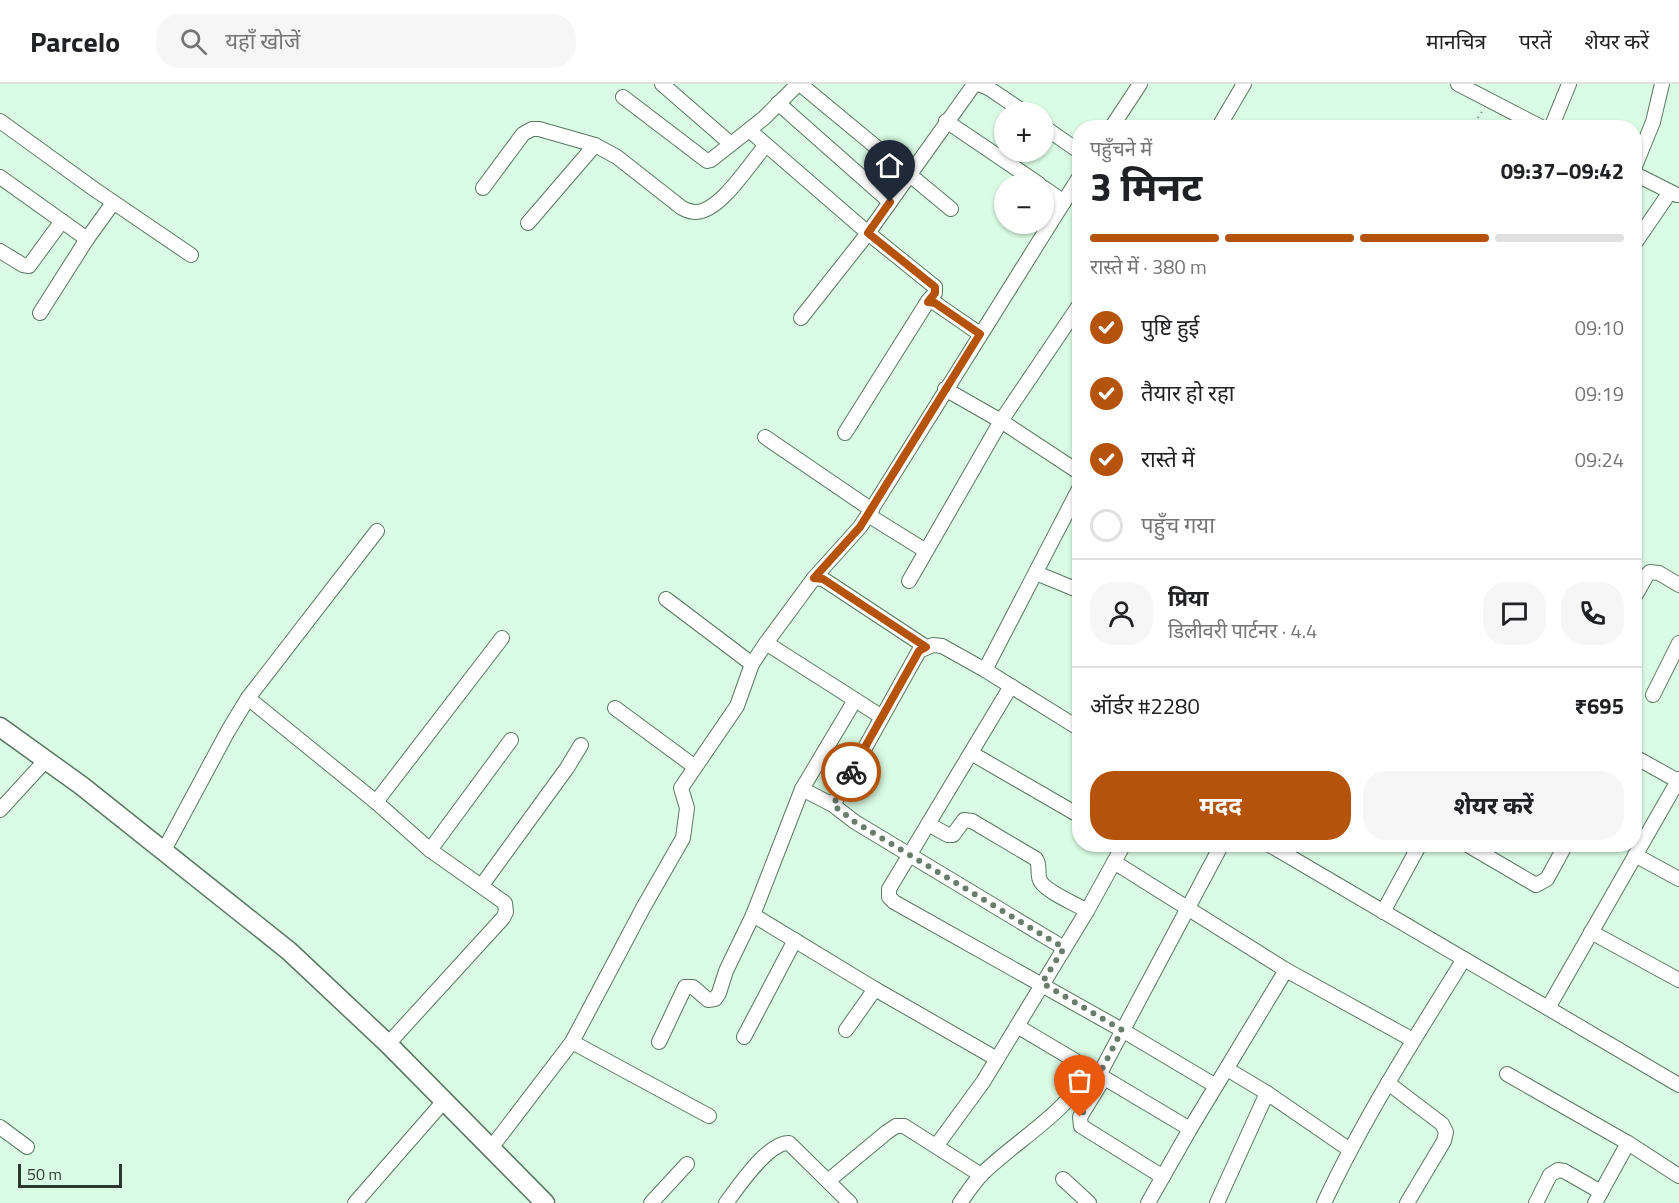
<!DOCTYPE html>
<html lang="hi">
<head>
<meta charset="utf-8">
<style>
	body { margin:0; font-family:"Titillium Web","Noto Sans Devanagari",sans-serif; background:#f6f6f6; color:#202124; height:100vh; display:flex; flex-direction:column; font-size:22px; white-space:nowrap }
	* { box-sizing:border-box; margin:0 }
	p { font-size:20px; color:#757577 }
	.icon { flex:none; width:33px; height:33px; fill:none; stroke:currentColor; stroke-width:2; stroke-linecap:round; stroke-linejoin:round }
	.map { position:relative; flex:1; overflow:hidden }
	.details { position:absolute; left:1072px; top:36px; width:570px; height:732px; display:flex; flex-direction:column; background:#fff; border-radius:24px; box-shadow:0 2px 4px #0004 }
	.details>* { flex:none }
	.fabs { position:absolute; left:994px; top:18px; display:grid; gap:12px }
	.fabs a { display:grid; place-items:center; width:60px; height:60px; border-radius:50%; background:#fff; box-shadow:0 2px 4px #0004; font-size:30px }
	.scale { position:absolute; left:18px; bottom:15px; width:104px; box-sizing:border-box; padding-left:6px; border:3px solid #2c3930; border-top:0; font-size:16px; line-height:21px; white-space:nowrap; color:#2c3930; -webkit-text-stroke:4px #dafce4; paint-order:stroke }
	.pin { position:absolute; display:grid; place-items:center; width:51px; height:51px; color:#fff; margin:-62px -26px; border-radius:50% 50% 50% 0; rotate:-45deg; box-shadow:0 0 6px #0007 }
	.pin .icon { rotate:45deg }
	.courier { position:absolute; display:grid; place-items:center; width:60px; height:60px; margin:-30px; border:4px solid #b45309; border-radius:50%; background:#fff; color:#222; box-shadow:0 2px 8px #0007 }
	.headline em { font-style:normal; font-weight:700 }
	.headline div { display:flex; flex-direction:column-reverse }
	.headline { display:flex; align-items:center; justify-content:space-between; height:102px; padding:0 18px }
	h1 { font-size:39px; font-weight:700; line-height:45px }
	.bar { display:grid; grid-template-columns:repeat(4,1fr); gap:9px 6px; align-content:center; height:72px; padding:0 18px }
	.bar i { height:8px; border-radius:4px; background:#e0e0e0 }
	.bar .current { background:#b45309 }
	.bar p { grid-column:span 4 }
	.line { display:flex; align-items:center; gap:15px; padding:0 18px; border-top:2px solid #e0e0e0 }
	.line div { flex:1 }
	.round { display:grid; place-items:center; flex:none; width:63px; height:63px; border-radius:24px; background:#f6f6f6 }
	ol { padding:0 18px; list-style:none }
	li { display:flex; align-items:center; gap:18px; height:66px }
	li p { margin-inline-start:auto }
	li .icon { padding:6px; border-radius:50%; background:#b45309; color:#fff; stroke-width:4 }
	li:last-child { color:#757577 }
	li i { width:33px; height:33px; border:3px solid #e0e0e0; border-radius:50% }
	.button { display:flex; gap:12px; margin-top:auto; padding:12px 18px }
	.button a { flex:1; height:69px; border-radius:24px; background:#b45309; color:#fff; font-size:24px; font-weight:700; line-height:69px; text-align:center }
	.button a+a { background:#f6f6f6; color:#202124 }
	header { display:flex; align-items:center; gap:36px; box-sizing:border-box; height:84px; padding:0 30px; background:#fff; border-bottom:2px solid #e0e0e0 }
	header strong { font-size:28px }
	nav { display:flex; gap:33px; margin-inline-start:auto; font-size:21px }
	.search { width:420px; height:54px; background:#f6f6f6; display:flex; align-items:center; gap:15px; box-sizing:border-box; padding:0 21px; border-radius:24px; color:#757577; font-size:22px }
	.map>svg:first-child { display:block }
</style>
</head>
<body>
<header>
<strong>Parcelo</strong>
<div class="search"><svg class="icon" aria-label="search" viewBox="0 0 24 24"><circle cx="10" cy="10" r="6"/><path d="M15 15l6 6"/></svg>यहाँ खोजें</div>
<nav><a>मानचित्र</a><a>परतें</a><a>शेयर करें</a></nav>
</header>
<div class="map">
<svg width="1679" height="1119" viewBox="0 0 1679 1119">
	<rect width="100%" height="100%" fill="#dafce4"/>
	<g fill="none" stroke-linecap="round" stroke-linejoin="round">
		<g stroke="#597762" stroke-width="16">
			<g id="minor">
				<polyline points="662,0 731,60"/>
				<polyline points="800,0 951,125"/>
				<polyline points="979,0 990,5 1024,28"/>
				<polyline points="1458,0 1543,44"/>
				<polyline points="623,13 707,77 711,76 764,34 798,0"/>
				<polyline points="778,19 890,118"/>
				<polyline points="0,37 94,105 191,171"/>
				<polyline points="946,37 1039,100"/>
				<polyline points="1044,43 1080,68"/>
				<polyline points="1111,44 1140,0"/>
				<polyline points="1218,44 1244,0"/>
				<polyline points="1551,44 1569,0"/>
				<polyline points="749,46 868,149 935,203 935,209 928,217"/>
				<polyline points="1635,82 1653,38 1662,0"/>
				<polyline points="1635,90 1677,111"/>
				<polyline points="0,93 87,155"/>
				<path d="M483 104 523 50 532 45H539L595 61 617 73 682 124C686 126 691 128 696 128 721 127 750 79 766 61"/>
				<polyline points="1044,104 1064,118"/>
				<polyline points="528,139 595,61"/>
				<polyline points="1635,159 1670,108"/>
				<polyline points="0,167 23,181 29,182 62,137"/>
				<polyline points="40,229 87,155 113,119"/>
				<polyline points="801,234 868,149 973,2 978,0"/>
				<polyline points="945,305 1001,337 1080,389"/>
				<polyline points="845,349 928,217 935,219 980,250"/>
				<polyline points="765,353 872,426"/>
				<polyline points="868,431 926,467"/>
				<polyline points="1036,489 1080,507"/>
				<polyline points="814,494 823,495 926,563"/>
				<polyline points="909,497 1001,337 1080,220"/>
				<polyline points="1635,512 1647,491 1650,488 1659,489 1679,501"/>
				<polyline points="666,515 752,580"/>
				<polyline points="766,559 882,633"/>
				<polyline points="985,586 1080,403"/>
				<polyline points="1011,602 889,805 889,813 894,818 1122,946 1216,1002"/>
				<polyline points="1653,611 1679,559"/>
				<polyline points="248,614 376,718 430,766 505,819 506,828 503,834 388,960"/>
				<polyline points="615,624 695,683"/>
				<polyline points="971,669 1080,732"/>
				<polyline points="1635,673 1678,697"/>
				<polyline points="802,705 833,721 919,567 933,561 942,562 985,586 1080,645"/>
				<polyline points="376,718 502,554"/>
				<polyline points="833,721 855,738 1064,864"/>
				<polyline points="0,726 46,676"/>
				<path d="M928 740 948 751H953L964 736 972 737 1036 775C1041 782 1036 791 1041 798 1047 808 1076 820 1087 827"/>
				<polyline points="1268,760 1679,1001"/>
				<polyline points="1466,760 1536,801 1547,795 1566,760"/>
				<polyline points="430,766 511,656"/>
				<polyline points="163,768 228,647 248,614 377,447"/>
				<polyline points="1635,771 1679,795"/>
				<polyline points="1114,778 1286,886 1413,956"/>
				<polyline points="482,801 567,684 581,661"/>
				<polyline points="1383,828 1420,760"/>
				<polyline points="753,831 875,905"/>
				<polyline points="1591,848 1679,896"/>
				<polyline points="1548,924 1679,695"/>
				<polyline points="1017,942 1190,1045 1286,886"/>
				<polyline points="846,946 875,905 997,975"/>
				<polyline points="744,953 795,856"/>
				<polyline points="572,958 709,1032"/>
				<polyline points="659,958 685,903 693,903 708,916 715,915 719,909 726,887 753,831 802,705 855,616"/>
				<polyline points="1227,985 1267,1009 1350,1066"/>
				<polyline points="1507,990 1628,1059 1679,1092"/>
				<polyline points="1099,991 1222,760"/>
				<polyline points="1104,994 1080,1033 1081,1042 1163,1093"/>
				<polyline points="1388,999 1442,1040 1446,1048 1444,1057 1407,1119"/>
				<polyline points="0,1043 27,1063"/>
				<polyline points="937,1061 983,998 1087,827 1124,760"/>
				<polyline points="491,1064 572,958 643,824 683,754 687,724 681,704 737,622 752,580 766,559 814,494 860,443 868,431 1080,92"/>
				<polyline points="1063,1095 1089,1119"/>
				<polyline points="828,1097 887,1048 896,1042 904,1042 981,1091"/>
				<polyline points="355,1119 444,1017"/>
				<polyline points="651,1119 687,1080"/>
				<path d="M726 1119C738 1103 768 1058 789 1059L850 1119"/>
				<path d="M960 1119C967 1109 974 1098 983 1089 1021 1053 1062 1032 1091 986"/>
				<polyline points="1148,1119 1190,1045"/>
				<polyline points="1217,1119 1267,1009"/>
				<path d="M1324 1119C1364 1034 1414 955 1464 875"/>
				<polyline points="1536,1119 1550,1091 1558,1086 1564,1087 1601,1108"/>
				<polyline points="1595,1119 1628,1059"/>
			</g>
		</g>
		<g stroke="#597762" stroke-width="21">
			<polyline id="major" points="0,643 82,702 289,867 388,960 545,1119"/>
		</g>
		<polyline stroke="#869e8d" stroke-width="2" stroke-dasharray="1.5 4.5" stroke-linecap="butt" points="1471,44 1483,26"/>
		<use href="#minor" stroke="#fff" stroke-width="14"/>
		<use href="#major" stroke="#fff" stroke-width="18"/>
	</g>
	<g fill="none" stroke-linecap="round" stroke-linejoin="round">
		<polyline stroke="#697d6f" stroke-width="6" stroke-dasharray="0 10.8" points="851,688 833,721 855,738 1064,864 1042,899 1122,946 1099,991 1104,994 1080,1033"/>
		<polyline stroke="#b45309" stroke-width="8" points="851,688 919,567 926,563 823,495 814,494 860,443 980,250 935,219 928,218 935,209 935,203 868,149 890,118"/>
	</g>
</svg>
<div class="fabs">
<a>+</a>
<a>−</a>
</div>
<div class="scale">50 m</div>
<div class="pin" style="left:1080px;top:1033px;background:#ea580c"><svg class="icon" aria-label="bag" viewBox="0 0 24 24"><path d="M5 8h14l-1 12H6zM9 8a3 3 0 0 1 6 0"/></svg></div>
<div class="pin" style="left:890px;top:118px;background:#1f2937"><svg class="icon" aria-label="home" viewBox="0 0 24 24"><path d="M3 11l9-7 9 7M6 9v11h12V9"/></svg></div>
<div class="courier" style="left:851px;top:688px"><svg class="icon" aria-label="bike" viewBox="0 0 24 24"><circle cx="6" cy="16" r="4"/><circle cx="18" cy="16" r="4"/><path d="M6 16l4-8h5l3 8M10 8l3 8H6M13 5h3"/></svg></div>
<section class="details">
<div class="headline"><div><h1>3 मिनट</h1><p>पहुँचने में</p></div><em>09:37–09:42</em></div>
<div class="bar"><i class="current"></i><i class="current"></i><i class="current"></i><i></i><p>रास्ते में · 380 m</p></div>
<ol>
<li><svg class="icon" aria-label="check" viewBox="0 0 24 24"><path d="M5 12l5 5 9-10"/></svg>पुष्टि हुई<p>09:10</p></li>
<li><svg class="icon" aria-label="check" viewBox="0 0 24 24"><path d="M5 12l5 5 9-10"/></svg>तैयार हो रहा<p>09:19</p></li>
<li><svg class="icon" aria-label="check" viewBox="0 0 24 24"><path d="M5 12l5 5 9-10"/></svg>रास्ते में<p>09:24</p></li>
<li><i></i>पहुँच गया</li>
</ol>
<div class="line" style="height:108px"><a class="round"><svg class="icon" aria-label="person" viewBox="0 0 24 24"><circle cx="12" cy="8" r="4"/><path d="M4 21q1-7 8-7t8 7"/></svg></a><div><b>प्रिया</b><p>डिलीवरी पार्टनर · 4.4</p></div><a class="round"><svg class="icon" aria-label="chat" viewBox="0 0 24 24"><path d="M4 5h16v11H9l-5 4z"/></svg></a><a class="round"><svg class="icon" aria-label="phone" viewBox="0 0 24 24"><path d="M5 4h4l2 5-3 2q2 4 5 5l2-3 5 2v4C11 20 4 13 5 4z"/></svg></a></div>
<div class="line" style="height:78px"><div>ऑर्डर #2280</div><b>₹695</b></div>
<div class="button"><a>मदद</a><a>शेयर करें</a></div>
</section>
</div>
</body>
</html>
